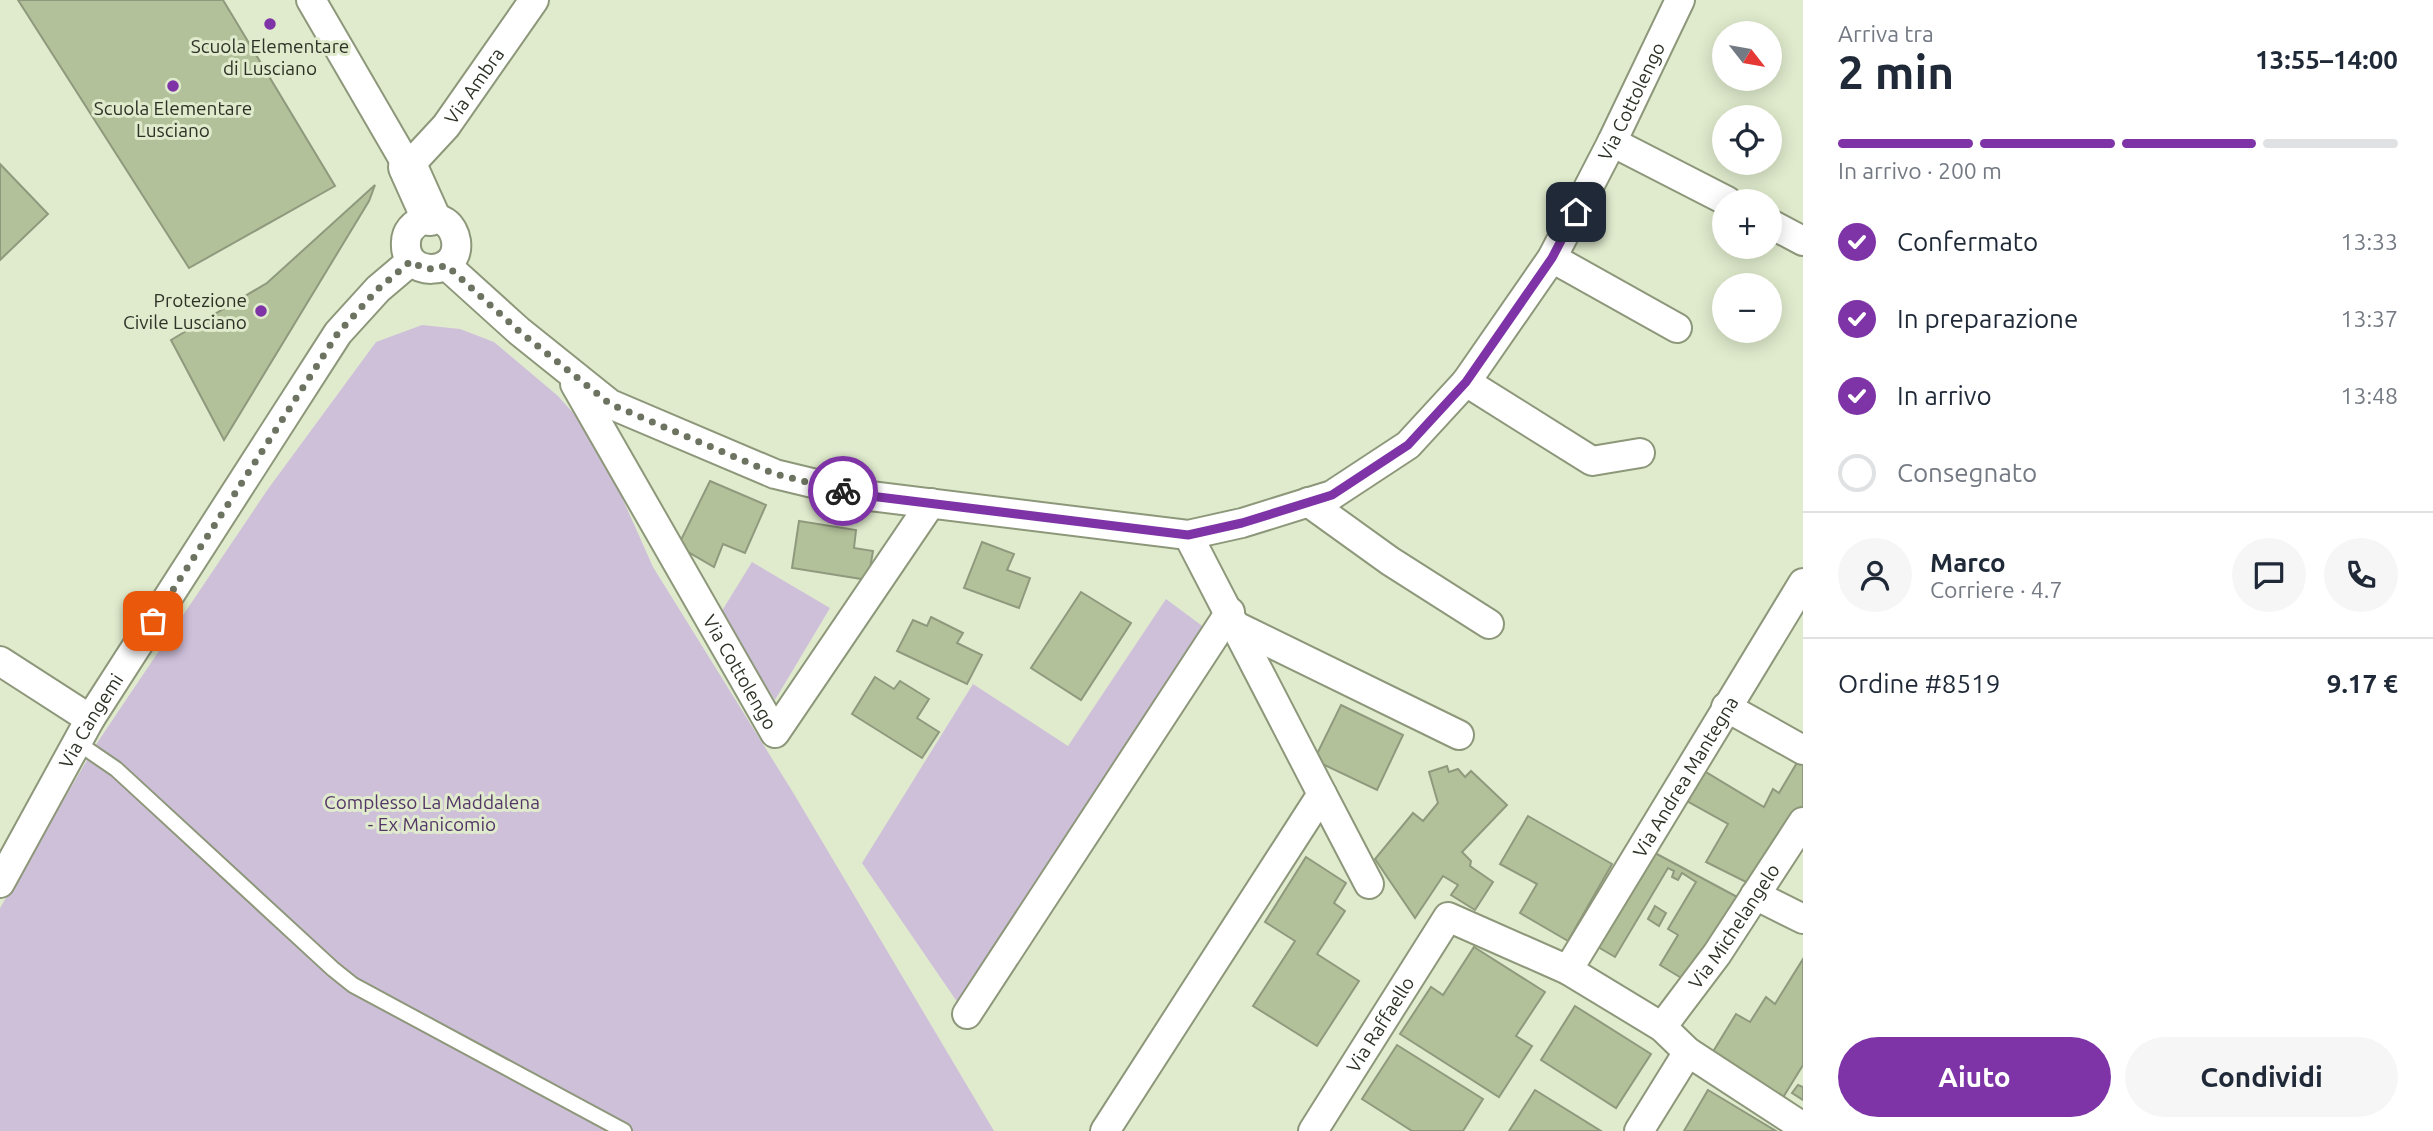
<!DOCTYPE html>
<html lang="it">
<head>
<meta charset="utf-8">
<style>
	body { margin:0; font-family:Ubuntu,sans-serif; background:#f6f6f7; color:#1f2937; height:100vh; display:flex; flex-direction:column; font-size:26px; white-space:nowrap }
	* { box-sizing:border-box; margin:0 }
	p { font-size:23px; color:#747a83 }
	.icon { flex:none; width:38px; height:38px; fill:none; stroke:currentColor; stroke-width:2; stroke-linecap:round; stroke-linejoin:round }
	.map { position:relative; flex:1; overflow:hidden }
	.sheet { display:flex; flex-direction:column; background:#fff; width:630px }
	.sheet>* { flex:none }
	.needle { width:46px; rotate:121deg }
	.controls { position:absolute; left:1712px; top:21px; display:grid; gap:14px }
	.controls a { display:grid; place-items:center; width:70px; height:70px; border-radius:50%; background:#fff; box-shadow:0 4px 18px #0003; font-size:35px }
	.pin { position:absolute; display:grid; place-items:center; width:60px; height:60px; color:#fff; margin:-30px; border-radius:14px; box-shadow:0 4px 10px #0006 }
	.courier { position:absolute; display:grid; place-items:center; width:70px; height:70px; margin:-35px; border:5px solid #7e34a6; border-radius:50%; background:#fff; color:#222; box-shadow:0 2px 9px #0007 }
	.head em { font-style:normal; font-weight:700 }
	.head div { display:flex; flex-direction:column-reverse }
	.head { display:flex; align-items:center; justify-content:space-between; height:119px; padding:0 35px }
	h1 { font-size:46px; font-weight:700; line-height:52px }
	.bar { display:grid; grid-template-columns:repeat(4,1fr); gap:10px 7px; align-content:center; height:84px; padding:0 35px }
	.bar i { height:9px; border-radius:5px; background:#e0e1e3 }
	.bar .current { background:#7e34a6 }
	.bar p { grid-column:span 4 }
	.line { display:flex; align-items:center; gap:18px; padding:0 35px; border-top:2px solid #e0e1e3 }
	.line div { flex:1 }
	.round { display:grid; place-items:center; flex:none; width:74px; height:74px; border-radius:37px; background:#f6f6f7 }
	ol { padding:0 35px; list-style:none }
	li { display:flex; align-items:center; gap:21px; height:77px }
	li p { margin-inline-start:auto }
	li .icon { padding:7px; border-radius:50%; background:#7e34a6; color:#fff; stroke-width:4 }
	li:last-child { color:#747a83 }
	li i { width:38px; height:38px; border:4px solid #e0e1e3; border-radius:50% }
	.action { display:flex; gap:14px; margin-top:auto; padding:14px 35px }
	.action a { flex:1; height:80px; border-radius:42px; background:#7e34a6; color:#fff; font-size:28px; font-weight:700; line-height:80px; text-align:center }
	.action a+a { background:#f6f6f7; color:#1f2937 }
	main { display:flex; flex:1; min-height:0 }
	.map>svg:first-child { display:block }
</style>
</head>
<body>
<main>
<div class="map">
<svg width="1803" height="1131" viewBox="0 0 1803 1131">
	<rect width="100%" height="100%" fill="#e0ebcd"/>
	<g fill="#cfc0da">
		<polygon points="422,325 460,329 494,342 558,396 583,424 612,475 653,567 794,794 994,1131 0,1131 0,908 97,743 268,489 376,342"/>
		<polygon points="752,562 830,608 775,700 720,614"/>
		<polygon points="1166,599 1209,631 960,1006 862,863 973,684 1068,746"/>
	</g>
	<g fill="#b3c19a" stroke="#8f997d" stroke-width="2">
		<polygon points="18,0 223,0 335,186 189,268"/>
		<polygon points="0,164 48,214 0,260"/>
		<polygon points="375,185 369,201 224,440 171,340 267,283"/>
		<polygon points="710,481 766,505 745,553 723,544 714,567 678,546"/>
		<polygon points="799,521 856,530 854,548 873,551 868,580 792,568"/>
		<polygon points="982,542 1014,554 1007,570 1030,578 1019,608 964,588"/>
		<polygon points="1081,592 1131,623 1081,700 1031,668"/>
		<polygon points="931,617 963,633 957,643 982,655 967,684 897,651 913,620 927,626"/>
		<polygon points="875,677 894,689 900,681 929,699 917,718 939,732 922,758 852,714"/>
		<polygon points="1341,705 1403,735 1377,790 1314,760"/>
		<polygon points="1798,761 1803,764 1803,808 1752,885 1706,862 1728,824 1687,801 1704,771 1764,807 1773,789 1779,793"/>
		<polygon points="1447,766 1449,772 1458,769 1465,777 1471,771 1507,805 1462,852 1471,861 1470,866 1493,882 1475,910 1451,895 1458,885 1443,876 1415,918 1375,859 1413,813 1423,821 1438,803 1429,772"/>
		<polygon points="1528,816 1612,864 1568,941 1520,913 1537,884 1500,864"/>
		<polygon points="1655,853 1741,899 1703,961 1697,956 1683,979 1660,965 1678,935 1668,929 1696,882 1682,873 1678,880 1672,877 1674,871 1668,868 1615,957 1598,947"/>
		<polygon points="1306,857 1346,883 1334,903 1345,911 1317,954 1359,981 1317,1046 1253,1006 1295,941 1265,922"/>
		<polygon points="1655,906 1666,913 1659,926 1648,919"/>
		<polygon points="1474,947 1545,992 1516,1036 1532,1046 1499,1097 1400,1034 1431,987 1443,995"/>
		<polygon points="1803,959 1803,1065 1782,1099 1711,1055 1736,1014 1750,1022 1766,997 1775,1004"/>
		<polygon points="1575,1006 1651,1054 1616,1108 1541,1060"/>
		<polygon points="1397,1045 1483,1099 1463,1131 1412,1131 1362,1099"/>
		<polygon points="1798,1085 1803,1087 1803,1100 1792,1093"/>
		<polygon points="1535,1090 1601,1131 1509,1131"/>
		<polygon points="1708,1090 1776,1131 1684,1131"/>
	</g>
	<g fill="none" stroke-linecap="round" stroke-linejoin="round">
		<g stroke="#8d977a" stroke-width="18">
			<polyline id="lane" points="78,743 116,769 333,969 353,985 624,1131"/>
		</g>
		<g stroke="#8d977a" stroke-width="32">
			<g id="street">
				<path id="s1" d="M311 0 408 167 446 126 534 0"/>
				<polyline points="1612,142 1727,201"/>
				<path d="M430 216C435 218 441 219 445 222 451 226 455 234 456 241 461 277 403 279 406 242 406 228 418 221 430 216Z"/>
				<polyline points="1769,223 1803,241"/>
				<polyline points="1552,258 1677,328"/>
				<path id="s2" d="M446 265 519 331 610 404 775 474 862 495 1188 535 1242 523 1332 495 1408 445 1466 382 1552 258 1612 142 1680 0"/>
				<polyline points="1466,382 1592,461 1640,453"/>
				<path id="s3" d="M575 384 775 733 931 503"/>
				<polyline points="1308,502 1390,561 1489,624"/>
				<polyline points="1238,627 1459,735"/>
				<polyline points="0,661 90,719"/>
				<polyline points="1726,707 1803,750"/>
				<polyline points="1322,794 1369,884"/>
				<path id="s4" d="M0 883 90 719 338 333 378 289 411 261"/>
				<polyline points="1755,895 1803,919"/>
				<path id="s5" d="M1568 970 1803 583"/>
				<polyline points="967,1014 1230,612"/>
				<path id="s6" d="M1662 1027 1717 954 1803 822"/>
				<polyline points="1105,1131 1322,794 1188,535"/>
				<path id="s7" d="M1313 1131 1448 917 1568 970 1662 1027 1688 1052 1803 1127"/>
				<polyline points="1639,1131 1688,1052"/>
			</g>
		</g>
		<g stroke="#8d977a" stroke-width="42">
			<polyline id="secondary" points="408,167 430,216"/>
		</g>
		<use href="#lane" stroke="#fff" stroke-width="14"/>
		<use href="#street" stroke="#fff" stroke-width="28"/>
		<use href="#secondary" stroke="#fff" stroke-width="38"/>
	</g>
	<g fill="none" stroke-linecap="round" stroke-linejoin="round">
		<path stroke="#6c7360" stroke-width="7" stroke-dasharray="0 12.6" d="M153 621 338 333 378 289 411 261C424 270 432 271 446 265L519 331 610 404 775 474 843 491"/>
		<polyline stroke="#7e34a6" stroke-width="9" points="843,491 862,495 1188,535 1242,523 1332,495 1408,445 1466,382 1552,258 1576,212"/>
	</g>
	<g fill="#7e34a6" stroke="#e0ebcd" stroke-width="2.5">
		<circle cx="270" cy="24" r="7"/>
		<circle cx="173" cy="86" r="7"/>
		<circle cx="261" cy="311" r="7"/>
	</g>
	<g text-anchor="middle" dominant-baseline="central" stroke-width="6" stroke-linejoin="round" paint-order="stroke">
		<g font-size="19" fill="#2d3226" stroke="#e0ebcd">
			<text x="270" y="46">Scuola Elementare<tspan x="270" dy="22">di Lusciano</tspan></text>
			<text x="173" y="108">Scuola Elementare<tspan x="173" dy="22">Lusciano</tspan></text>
			<text x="247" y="300" text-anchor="end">Protezione<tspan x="247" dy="22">Civile Lusciano</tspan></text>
		</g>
		<g font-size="19" fill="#2d3226" stroke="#e0ebcd">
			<text stroke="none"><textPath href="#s1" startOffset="298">Via Ambra</textPath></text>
			<text stroke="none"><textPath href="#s2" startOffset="1465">Via Cottolengo</textPath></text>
			<text stroke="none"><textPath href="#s3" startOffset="332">Via Cottolengo</textPath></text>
			<text stroke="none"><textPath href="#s4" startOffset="186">Via Cangemi</textPath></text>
			<text stroke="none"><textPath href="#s5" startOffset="226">Via Andrea Mantegna</textPath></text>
			<text stroke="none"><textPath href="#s6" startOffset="124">Via Michelangelo</textPath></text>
			<text stroke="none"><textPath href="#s7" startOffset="126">Via Raffaello</textPath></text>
		</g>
		<g font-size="19" fill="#543766" stroke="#e0ebcd">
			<text x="432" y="802">Complesso La Maddalena<tspan x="432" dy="22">- Ex Manicomio</tspan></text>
		</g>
	</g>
</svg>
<div class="controls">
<a><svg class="needle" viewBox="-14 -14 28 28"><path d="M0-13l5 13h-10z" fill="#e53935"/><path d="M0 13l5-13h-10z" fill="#747a83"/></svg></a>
<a><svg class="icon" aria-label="locate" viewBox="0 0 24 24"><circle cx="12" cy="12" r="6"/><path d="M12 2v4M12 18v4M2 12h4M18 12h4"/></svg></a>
<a>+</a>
<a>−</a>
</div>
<div class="pin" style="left:153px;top:621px;background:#ea580c"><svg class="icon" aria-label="bag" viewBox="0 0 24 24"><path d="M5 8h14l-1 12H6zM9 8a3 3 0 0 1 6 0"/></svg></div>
<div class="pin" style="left:1576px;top:212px;background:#1f2937"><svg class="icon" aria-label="home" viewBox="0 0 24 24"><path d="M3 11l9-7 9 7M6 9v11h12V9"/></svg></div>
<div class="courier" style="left:843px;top:491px"><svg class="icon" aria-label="bike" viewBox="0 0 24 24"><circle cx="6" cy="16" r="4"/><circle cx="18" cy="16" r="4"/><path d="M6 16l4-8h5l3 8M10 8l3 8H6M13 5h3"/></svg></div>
</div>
<section class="sheet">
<div class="head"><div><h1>2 min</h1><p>Arriva tra</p></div><em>13:55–14:00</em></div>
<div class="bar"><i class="current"></i><i class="current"></i><i class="current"></i><i></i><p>In arrivo · 200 m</p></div>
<ol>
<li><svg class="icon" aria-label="check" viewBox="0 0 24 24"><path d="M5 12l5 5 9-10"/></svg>Confermato<p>13:33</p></li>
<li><svg class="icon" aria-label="check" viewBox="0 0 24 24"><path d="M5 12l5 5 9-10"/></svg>In preparazione<p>13:37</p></li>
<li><svg class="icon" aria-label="check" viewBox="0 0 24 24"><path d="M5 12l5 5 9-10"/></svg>In arrivo<p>13:48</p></li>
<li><i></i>Consegnato</li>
</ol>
<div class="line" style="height:126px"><a class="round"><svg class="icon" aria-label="person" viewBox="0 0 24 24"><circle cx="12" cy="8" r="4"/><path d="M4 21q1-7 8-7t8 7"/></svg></a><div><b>Marco</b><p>Corriere · 4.7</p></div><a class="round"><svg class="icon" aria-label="chat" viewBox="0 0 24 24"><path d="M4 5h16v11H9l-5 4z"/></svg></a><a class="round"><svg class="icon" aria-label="phone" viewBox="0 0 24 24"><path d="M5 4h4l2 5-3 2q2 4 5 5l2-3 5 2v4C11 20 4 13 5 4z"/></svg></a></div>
<div class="line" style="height:91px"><div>Ordine #8519</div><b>9.17 €</b></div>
<div class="action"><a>Aiuto</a><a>Condividi</a></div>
</section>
</main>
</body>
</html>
